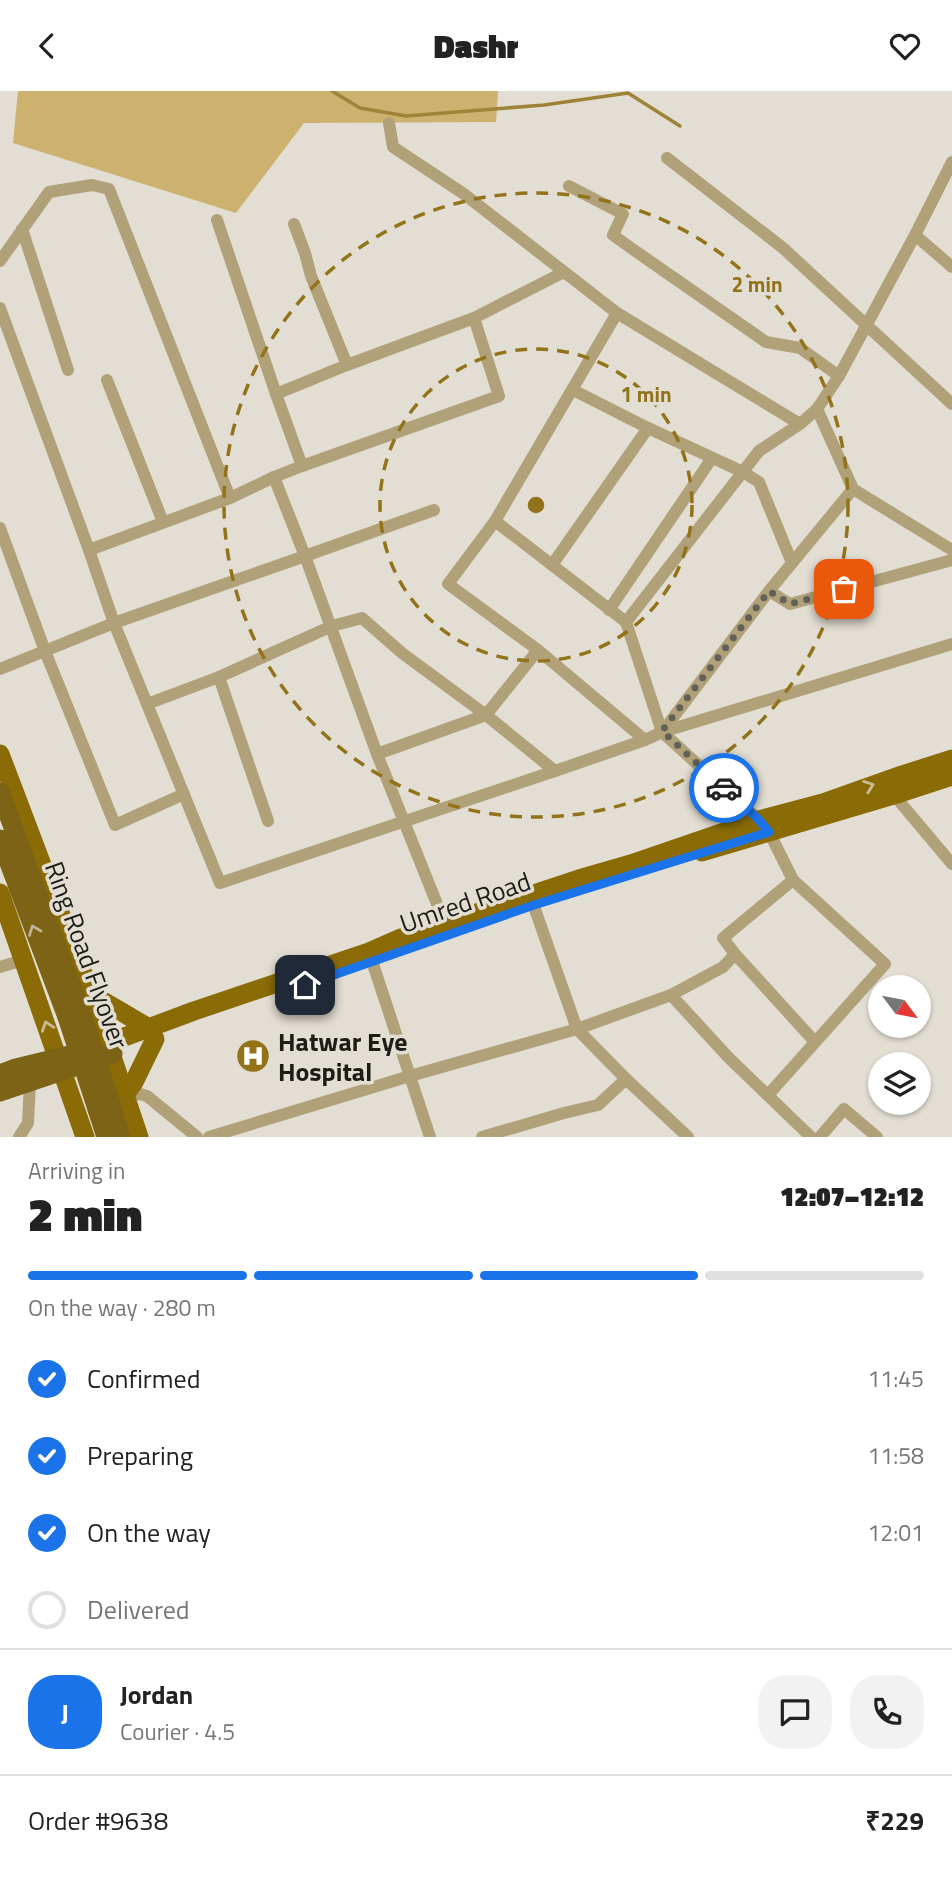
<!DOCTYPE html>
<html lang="en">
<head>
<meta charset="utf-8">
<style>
	body { margin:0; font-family:"Titillium Web",sans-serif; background:#f2f2f2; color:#222; height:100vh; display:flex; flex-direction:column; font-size:26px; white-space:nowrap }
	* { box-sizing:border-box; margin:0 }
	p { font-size:23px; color:#767676 }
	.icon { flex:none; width:38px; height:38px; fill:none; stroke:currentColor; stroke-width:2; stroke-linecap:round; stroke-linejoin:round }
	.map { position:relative; height:1046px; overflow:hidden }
	.drawer { display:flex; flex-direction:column; background:#fff; flex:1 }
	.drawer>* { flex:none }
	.needle { width:46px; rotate:122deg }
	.buttons { position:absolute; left:868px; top:884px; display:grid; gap:14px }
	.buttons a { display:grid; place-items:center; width:63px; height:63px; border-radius:50%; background:#fff; box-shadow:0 2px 5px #0004; font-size:35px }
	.pin { position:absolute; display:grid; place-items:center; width:60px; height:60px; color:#fff; margin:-30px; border-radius:14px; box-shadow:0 4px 10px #0006 }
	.courier { position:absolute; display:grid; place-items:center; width:70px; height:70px; margin:-35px; border:5px solid #1a73e8; border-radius:50%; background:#fff; color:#222; box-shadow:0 2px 9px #0007 }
	.summary em { font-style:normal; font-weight:800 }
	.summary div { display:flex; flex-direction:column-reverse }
	.summary { display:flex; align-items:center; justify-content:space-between; height:119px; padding:0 28px }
	h1 { font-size:46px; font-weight:800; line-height:52px }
	.bar { display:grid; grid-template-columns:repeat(4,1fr); gap:10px 7px; align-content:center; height:84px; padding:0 28px }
	.bar i { height:9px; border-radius:5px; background:#e0e0e0 }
	.bar .active { background:#1a73e8 }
	.bar p { grid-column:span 4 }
	.line { display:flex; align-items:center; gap:18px; padding:0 28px; border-top:2px solid #e0e0e0 }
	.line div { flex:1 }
	.round { display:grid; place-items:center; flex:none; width:74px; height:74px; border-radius:28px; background:#f2f2f2 }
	ol { padding:0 28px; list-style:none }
	li { display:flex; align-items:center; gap:21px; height:77px }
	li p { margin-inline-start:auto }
	li .icon { padding:7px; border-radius:50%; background:#1a73e8; color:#fff; stroke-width:4 }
	li:last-child { color:#767676 }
	li i { width:38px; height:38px; border:4px solid #e0e0e0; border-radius:50% }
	header { display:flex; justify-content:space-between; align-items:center; height:91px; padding:0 28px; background:#fff; font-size:32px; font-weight:800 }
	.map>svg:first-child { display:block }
</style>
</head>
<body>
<header><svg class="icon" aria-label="back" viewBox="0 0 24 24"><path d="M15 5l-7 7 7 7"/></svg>Dashr<svg class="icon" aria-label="heart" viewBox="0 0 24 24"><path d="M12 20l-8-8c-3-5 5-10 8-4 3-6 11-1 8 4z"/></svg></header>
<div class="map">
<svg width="952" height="1046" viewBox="0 0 952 1046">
	<rect width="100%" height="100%" fill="#e3ded3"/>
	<polygon fill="#ccb16f" points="18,0 498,0 496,31 304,32 236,122 13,52"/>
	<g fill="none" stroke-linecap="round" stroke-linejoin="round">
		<polyline stroke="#9e8339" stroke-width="3.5" points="332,0 360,17 406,25 544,14 628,2 680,35"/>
		<g stroke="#b1a179" stroke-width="12">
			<polyline points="389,32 393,56 464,103 617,222"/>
			<polyline points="667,67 783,157 952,313"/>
			<polyline points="569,95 623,123 613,144 631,157 766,251 800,257 839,285"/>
			<polyline points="217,129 276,303"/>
			<polyline points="294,133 305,162 311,185 347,274"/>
			<polyline points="22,138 68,279"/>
			<polyline points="915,144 952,176"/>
			<polyline points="0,170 49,101 92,94 109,98 230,407"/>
			<polyline points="0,217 89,459"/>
			<polyline points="107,289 163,431"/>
			<polyline points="573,299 648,337 743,381 759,391 792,472"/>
			<polyline points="817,318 853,398"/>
			<polyline points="302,375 499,305 474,227"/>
			<polyline points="274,386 230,407 89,459 114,532 305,465 377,663 445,833"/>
			<polyline points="434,419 305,465 274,386 302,375 276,303 347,274 474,227 564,181"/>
			<polyline points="495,430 626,531"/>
			<polyline points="0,437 45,560 115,734 184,703"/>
			<polyline points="552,474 648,337"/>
			<polyline points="769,500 853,398 952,459"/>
			<polyline points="609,519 712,367"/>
			<polyline points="0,578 114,532 220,792 555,680 645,649 662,641 952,553"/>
			<polyline points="219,586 268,730"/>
			<polyline points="147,613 219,586 332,535 362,527 402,562 486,624 555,680"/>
			<polyline points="663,640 769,500 790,513 952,469"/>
			<polyline points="645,649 538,559 448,493 495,430 617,222 800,333"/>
			<polyline points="377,663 486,624 538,559"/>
			<polyline points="894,704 952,773"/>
			<polyline points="530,804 577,938 626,988 688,1046"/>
			<polyline points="369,861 430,1046"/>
			<polyline points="735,863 815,951"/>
			<polyline points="0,876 23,869"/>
			<polyline points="671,904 723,876 735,863 723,847 793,789"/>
			<polyline points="768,1004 885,873 793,789 769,741 759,729 662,641 626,531 759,360 800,333 817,318 839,285 915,144 952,71"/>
			<polyline points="121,1007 140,1003 147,1005 197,1046"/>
			<polyline points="19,1046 28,1032 30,992"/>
			<polyline points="209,1046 410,985 577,938 671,904 729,967 811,1046"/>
			<polyline points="482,1046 564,1022 598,1014 626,988"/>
			<polyline points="820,1046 844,1018 877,1046"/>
		</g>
		<g stroke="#8a6b06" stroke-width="19">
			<polyline points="0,663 91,903 139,1046"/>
			<polyline points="702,761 894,704 952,685"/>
			<polyline points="0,802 85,1046"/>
			<polyline points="91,903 149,937"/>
			<polyline points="108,952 194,920 369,861 401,847 579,788 631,773 759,729 823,712 902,684 952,668"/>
			<polyline points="125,1004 134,991 155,948"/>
		</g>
		<g stroke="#7d6316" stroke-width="19">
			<polyline points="0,701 81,920"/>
			<polyline points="0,748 67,926"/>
			<polyline points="0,983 16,977 94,958"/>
			<polyline points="0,1001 113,963"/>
			<polyline points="110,1011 121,1046"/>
			<polyline points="97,1018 106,1046"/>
		</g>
		<g stroke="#7d6316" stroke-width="19">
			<polyline points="81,920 110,1011"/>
			<polyline points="67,926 97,1018"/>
		</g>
	</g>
	<defs><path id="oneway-chevron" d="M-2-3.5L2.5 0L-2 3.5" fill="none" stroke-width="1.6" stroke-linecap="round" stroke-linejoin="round" transform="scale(1.75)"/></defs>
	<g stroke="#c8bc96">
		<use href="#oneway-chevron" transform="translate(869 695) rotate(-20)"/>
		<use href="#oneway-chevron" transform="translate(47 935) rotate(-109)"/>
	</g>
	<use stroke="#bfb391" href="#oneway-chevron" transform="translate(34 839) rotate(-111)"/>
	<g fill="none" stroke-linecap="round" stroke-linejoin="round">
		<polyline stroke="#626059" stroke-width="7" stroke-dasharray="0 12.6" points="724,697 662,640 769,500 790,513 844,498"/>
		<polyline stroke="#1a73e8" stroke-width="9" points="305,894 534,814 769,741 759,729 724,697"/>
	</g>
	<g fill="none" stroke="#92731a" stroke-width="3.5" stroke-dasharray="12 9">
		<circle cx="536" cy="414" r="156"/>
		<circle cx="536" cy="414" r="312"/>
	</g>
	<defs>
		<g id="hospital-disc" transform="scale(1.75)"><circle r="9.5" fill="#92731a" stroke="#e3ded3"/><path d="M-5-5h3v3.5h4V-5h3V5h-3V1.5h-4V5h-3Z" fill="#fff"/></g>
	</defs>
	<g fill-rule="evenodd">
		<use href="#hospital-disc" x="253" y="965"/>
	</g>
	<g text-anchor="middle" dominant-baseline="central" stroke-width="7" stroke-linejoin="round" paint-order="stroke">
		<g font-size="26" fill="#1d1c17" stroke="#e3ded3">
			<text transform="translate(465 811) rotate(-19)">Umred Road</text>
			<text transform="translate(87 864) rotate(70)">Ring Road Flyover</text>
		</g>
		<g font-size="26" font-weight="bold" fill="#1d1c17" stroke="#e3ded3" text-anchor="start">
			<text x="278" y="950">Hatwar Eye<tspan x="278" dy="30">Hospital</tspan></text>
		</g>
	</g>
	<circle cx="536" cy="414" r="10" fill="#92731a" stroke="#e3ded3" stroke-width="3.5"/>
	<g font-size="21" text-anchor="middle" font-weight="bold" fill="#92731a" stroke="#e3ded3" stroke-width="7" stroke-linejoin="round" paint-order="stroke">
		<text x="757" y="201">2 min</text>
		<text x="646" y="311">1 min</text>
	</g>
</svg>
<div class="buttons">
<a><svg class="needle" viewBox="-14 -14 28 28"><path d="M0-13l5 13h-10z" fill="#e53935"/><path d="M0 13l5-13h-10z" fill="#767676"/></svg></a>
<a><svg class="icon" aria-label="layers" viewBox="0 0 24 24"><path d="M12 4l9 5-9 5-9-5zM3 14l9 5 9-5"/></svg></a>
</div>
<div class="pin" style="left:844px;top:498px;background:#ea580c"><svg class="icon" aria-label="bag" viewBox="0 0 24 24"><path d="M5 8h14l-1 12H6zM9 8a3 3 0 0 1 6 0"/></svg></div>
<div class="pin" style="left:305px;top:894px;background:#1f2937"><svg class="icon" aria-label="home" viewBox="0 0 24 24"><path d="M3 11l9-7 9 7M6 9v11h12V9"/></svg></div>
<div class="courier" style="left:724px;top:697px"><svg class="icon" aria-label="car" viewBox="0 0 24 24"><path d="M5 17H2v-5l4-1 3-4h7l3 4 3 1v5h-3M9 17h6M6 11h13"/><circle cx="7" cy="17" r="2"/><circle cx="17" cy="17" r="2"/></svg></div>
</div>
<section class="drawer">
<div class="summary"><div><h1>2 min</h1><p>Arriving in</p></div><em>12:07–12:12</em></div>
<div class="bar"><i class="active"></i><i class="active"></i><i class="active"></i><i></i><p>On the way · 280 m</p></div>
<ol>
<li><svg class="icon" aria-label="check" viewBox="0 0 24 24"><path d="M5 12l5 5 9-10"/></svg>Confirmed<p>11:45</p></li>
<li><svg class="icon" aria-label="check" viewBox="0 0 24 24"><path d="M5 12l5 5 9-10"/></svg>Preparing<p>11:58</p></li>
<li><svg class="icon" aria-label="check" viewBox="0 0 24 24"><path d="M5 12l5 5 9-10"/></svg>On the way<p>12:01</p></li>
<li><i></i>Delivered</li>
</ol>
<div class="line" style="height:126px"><b class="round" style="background:#1a73e8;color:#fff">J</b><div><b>Jordan</b><p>Courier · 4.5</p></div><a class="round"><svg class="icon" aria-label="chat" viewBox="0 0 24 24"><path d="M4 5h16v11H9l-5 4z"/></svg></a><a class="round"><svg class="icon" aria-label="phone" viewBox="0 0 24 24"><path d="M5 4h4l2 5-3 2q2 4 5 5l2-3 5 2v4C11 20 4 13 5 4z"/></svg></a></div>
<div class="line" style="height:91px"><div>Order #9638</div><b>₹229</b></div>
</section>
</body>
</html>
